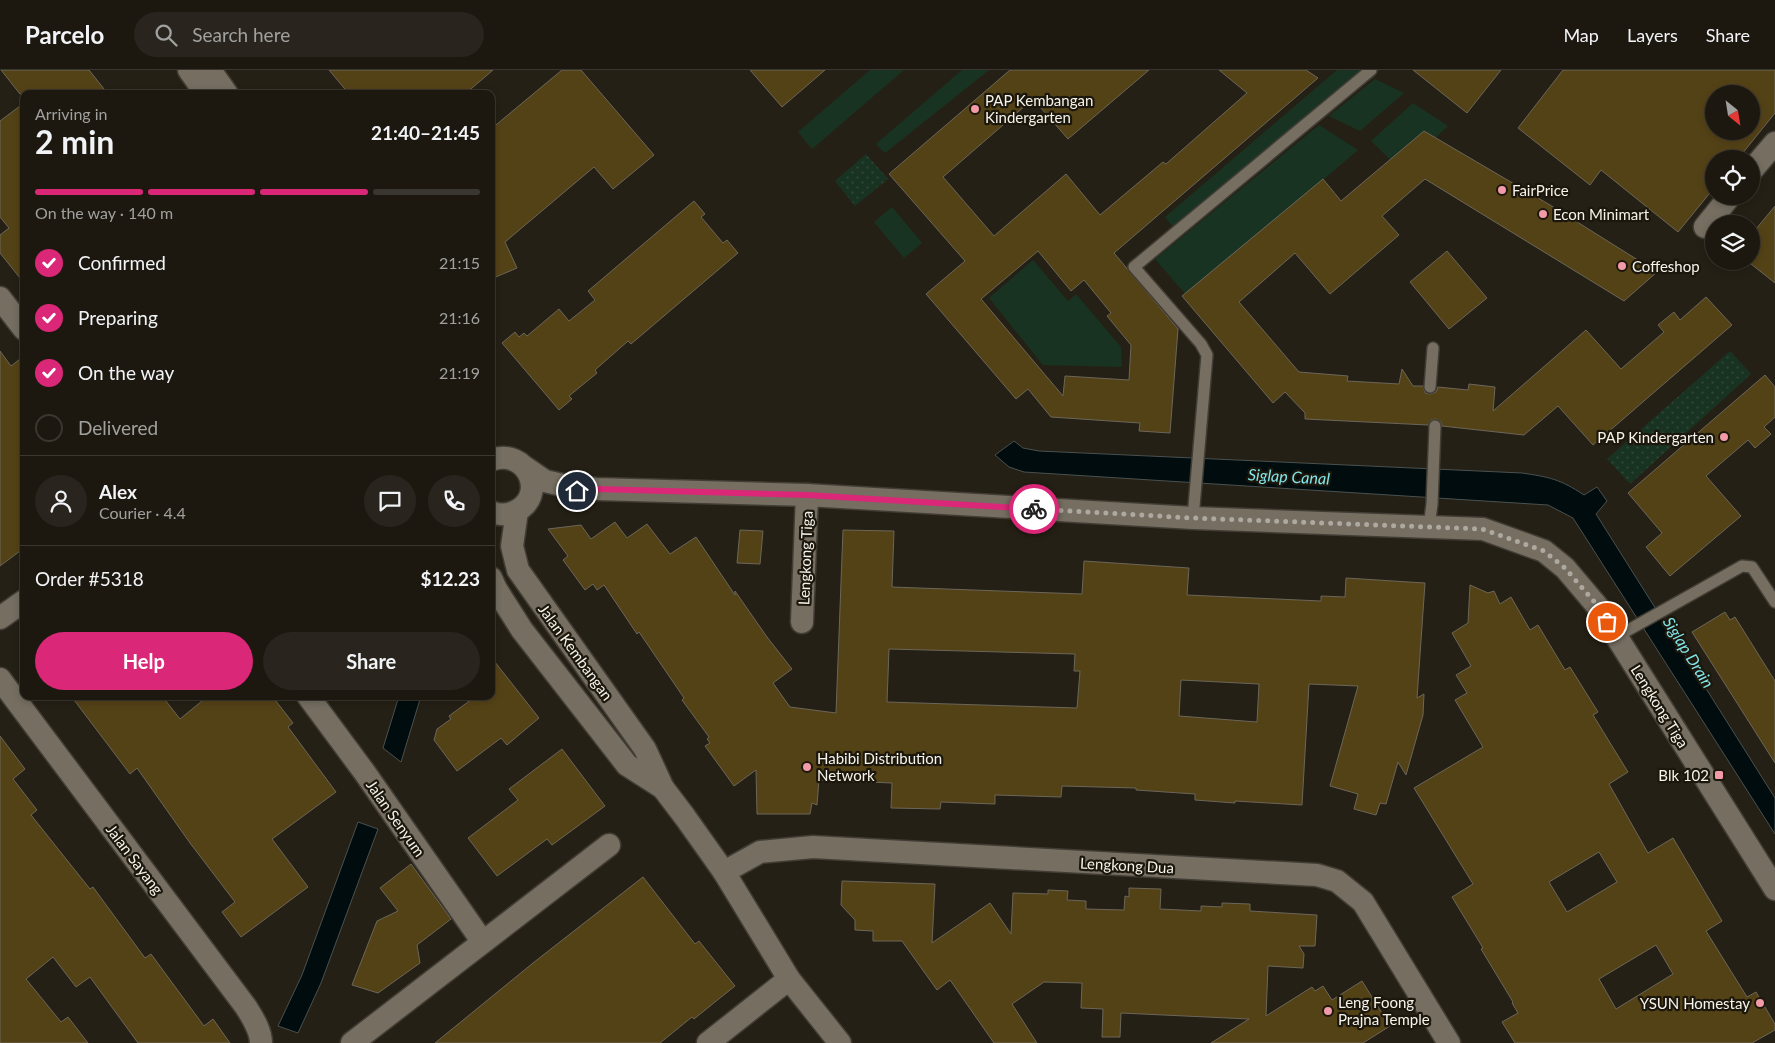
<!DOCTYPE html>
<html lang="en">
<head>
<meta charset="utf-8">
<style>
	body { margin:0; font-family:Lato,sans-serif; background:#29251e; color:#f1f3f6; height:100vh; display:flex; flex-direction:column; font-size:19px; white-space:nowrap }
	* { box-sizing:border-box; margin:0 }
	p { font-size:16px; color:#a0a09f }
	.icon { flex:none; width:28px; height:28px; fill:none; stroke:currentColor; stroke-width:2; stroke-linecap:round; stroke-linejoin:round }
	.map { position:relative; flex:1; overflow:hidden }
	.sheet { position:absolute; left:20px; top:20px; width:475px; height:610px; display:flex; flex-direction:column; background:#1c1810; border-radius:10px; box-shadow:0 2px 8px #0003,0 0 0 1px #3a3730 }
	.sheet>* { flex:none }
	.needle { width:32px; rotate:150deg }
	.tools { position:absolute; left:1705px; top:15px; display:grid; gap:10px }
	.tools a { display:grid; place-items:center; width:55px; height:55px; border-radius:50%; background:#1c1810; box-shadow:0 2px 8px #0003,0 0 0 1px #3a3730; font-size:25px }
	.pin { position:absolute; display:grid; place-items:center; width:42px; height:42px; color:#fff; margin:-21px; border:2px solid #fff; border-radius:50%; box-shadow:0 1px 5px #0007 }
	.courier { position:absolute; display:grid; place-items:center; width:50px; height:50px; margin:-25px; border:4px solid #db2777; border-radius:50%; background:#fff; color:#222; box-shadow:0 1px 6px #0007 }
	.overview em { font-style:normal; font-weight:700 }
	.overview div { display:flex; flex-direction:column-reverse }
	.overview { display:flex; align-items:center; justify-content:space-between; height:85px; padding:0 15px }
	h1 { font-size:32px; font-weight:700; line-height:38px }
	.bar { display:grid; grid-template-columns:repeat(4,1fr); gap:8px 5px; align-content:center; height:60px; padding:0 15px }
	.bar i { height:6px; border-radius:4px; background:#3a3730 }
	.bar .on { background:#db2777 }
	.bar p { grid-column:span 4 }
	.line { display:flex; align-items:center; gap:12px; padding:0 15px; border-top:1px solid #3a3730 }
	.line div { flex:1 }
	.round { display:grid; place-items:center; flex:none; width:52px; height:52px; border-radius:26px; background:#29251e }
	ol { padding:0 15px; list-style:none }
	li { display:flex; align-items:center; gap:15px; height:55px }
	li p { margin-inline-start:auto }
	li .icon { padding:5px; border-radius:50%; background:#db2777; color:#fff; stroke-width:4 }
	li:last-child { color:#a0a09f }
	li i { width:28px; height:28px; border:2px solid #3a3730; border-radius:50% }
	.primary-button { display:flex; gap:10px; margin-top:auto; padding:10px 15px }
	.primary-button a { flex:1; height:58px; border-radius:30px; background:#db2777; color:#fff; font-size:20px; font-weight:700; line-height:58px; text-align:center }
	.primary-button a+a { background:#29251e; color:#f1f3f6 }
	header { display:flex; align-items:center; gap:30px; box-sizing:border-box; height:70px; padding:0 25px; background:#1c1810; border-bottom:1px solid #3a3730 }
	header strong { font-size:24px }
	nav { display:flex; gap:28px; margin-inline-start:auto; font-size:18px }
	.search { width:350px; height:45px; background:#29251e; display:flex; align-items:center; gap:12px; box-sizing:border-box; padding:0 18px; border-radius:28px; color:#a0a09f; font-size:19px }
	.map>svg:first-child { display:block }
</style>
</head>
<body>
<header>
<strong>Parcelo</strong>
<div class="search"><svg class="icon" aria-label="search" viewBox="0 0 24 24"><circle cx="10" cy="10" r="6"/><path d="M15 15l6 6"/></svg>Search here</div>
<nav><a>Map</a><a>Layers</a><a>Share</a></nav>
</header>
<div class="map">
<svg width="1775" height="973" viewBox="0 0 1775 973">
	<defs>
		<pattern id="garden-dots" width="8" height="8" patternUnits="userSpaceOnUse" patternTransform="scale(1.25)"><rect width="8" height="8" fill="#193322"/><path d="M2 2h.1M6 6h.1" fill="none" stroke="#304738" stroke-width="1.8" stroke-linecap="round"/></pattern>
	</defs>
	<rect width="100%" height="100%" fill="#252015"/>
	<g fill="#193322">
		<polygon points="870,0 904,0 812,79 798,62"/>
		<polygon points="962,0 989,0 885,83 876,74"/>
		<polygon points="1337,0 1361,0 1173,157 1165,147"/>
		<polygon points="1375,9 1404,23 1360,61 1329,46"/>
		<polygon points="1413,33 1448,56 1401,100 1371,71"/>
		<polygon points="1319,55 1358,80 1187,226 1155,189"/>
		<polygon points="892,137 922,173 904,188 874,152"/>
		<polygon points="1033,190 1068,231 1076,224 1121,277 1122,297 1043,295 989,228"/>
	</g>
	<g fill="url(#garden-dots)">
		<polygon points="866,84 888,109 855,136 835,111"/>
		<polygon points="1730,281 1751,304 1630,414 1607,389"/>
	</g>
	<g fill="#000c0d" stroke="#4a5150">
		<path d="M1014 371 1023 378 1039 381 1522 403C1549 407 1560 409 1584 425L1597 417 1607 431 1596 444 1775 728V764L1573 448 1548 435 1024 402 1009 397 995 385Z"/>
		<polygon points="399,626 421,626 401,692 383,678"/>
		<polygon points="358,752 378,759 321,913 298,963 278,956 302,905"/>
	</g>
	<g fill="#544217" stroke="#6c6659" fill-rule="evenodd">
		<polygon points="1,0 89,0 108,24 20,24"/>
		<polygon points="329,0 493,0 465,24 349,24"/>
		<polygon points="562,0 581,0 654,85 613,119 594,97 505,172 517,198 491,209 491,59"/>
		<polygon points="750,0 825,0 782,37"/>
		<path d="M1010 0H1149L1068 69 1033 29 943 107 994 166 1066 104 1100 145 1163 92 1166 94 1247 23 1219 0H1306L1318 8 1114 183 1178 259 1170 363 1139 361 1140 353 1051 347 1028 319 1016 329 926 224 965 191 889 104ZM1038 181 1071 221 1084 210 1111 243 1107 246 1131 275 1129 310 1065 306 1063 326 981 229Z"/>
		<polygon points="1413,0 1501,0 1467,43"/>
		<path d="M1563 0H1775V43L1738 89H1714V118L1678 162 1601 100 1590 115 1518 58ZM1714 24H1751V61H1714Z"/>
		<polygon points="24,33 24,213 0,183 0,165 9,158 0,147 0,51"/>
		<polygon points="1424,61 1550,135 1657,202 1624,231 1425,109 1382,146 1399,165 1330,224 1295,183 1239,232 1299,302 1348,306 1347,311 1399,314 1402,299 1413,316 1423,316 1425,323 1430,324 1436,322 1438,317 1468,320 1469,314 1495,317 1493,341 1586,260 1621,299 1664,262 1658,255 1674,242 1680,250 1706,227 1732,255 1593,375 1558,336 1524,365 1442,356 1441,352 1436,349 1431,350 1428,355 1305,349 1305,343 1285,322 1273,333 1182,226 1323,109 1341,131"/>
		<polygon points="694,131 705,144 701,147 723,173 727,170 738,183 631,274 628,271 595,300 597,303 569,326 572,329 559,340 502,273 515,262 519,267 524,263 527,266 559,239 569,251 595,230 588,221"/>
		<polygon points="1775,136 1775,213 1751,194 1751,165"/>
		<polygon points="1447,181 1487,228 1449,259 1410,212"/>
		<polygon points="0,281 11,296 24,286 24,478 0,496"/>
		<polygon points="1765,305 1775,317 1775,347 1764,357 1771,364 1755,378 1748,370 1706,406 1741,446 1670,506 1646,477 1662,463 1628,423"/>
		<path d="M615 452 627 468 647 454 670 484 696 467 735 525V521L767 567 792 599 773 613 790 637 836 643 843 460 894 461 892 517 1082 524 1084 491 1189 498 1187 525 1321 531V526L1345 527 1346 508 1425 513 1417 628 1424 624 1423 645 1406 705 1398 692 1386 734 1380 733 1376 745 1354 739 1358 724 1330 716 1358 616 1309 614 1302 735 1235 731V733L1195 730V724L1136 720V718L1062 716 1061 727 995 725V734L941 732 940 739 891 738 892 713 819 710 817 735 812 733 810 744H757L756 700 734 716 705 676 710 673 707 669 709 667 682 630 684 628 639 562 637 564 604 515 597 520 593 514 585 520 563 490 568 486 548 459 581 455 591 469ZM889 579 1075 584 1074 601H1080L1077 638 887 632ZM1181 610 1259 614 1257 652 1179 646Z"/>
		<polygon points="740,460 763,461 760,494 737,493"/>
		<path d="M1470 515 1488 523 1494 521 1500 534 1511 527 1530 560 1538 555 1565 600 1570 597 1598 642 1593 645 1628 702 1609 714 1648 783 1673 768 1722 851 1706 861 1747 927 1756 922 1775 954V960L1752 973H1515L1502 952 1518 943 1512 933 1513 932 1481 879 1483 878 1452 827 1473 814 1414 718 1483 677 1455 630 1467 623 1456 605 1471 596 1452 563 1468 553ZM1599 782 1617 812 1567 842 1549 812ZM1656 875 1673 904 1616 939 1599 909Z"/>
		<polygon points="1725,542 1730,550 1735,547 1775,611 1775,693 1692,562"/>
		<polygon points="491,587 539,648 507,675 501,668 457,701 434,670 437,659 451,649 449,646 476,626 491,626"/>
		<polygon points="71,626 162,626 180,649 208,626 272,626 293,653 288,657 336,722 272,769 308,817 241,867 222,842 235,832 190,773 137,698 130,704"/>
		<polygon points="0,666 25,699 13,709 37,740 31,745 90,819 93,817 145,888 151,884 204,956 213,949 230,973 138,973 90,907 76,917 53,887 26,909 61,952 68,947 88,973 0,973"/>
		<polygon points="562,679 605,736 552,775 547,769 497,806 468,768 518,730 509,719"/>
		<polygon points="411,794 451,849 417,875 420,893 378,923 352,915 377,851 398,841 380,818"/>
		<polygon points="643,807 695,874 699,871 735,916 715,932 694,949 692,947 660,973 435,973 533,893"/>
		<polygon points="842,811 935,814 932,873 990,833 1011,864 1013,823 1048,824 1048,820 1068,821 1067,830 1086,831 1086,839 1124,840 1125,826 1129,827 1129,818 1161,819 1160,839 1201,841 1201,836 1222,837 1222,833 1250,834 1250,841 1317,845 1315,876 1299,876 1304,884 1303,898 1268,896 1266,946 1312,917 1315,921 1323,916 1332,930 1362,911 1390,956 1363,973 1211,973 1249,949 1121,943 1120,967 1102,967 1103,939 1081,938 1082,913 1044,912 1012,934 1037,973 994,973 950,910 937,920 902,871 873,871 873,861 855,860 855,850 841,835"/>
	</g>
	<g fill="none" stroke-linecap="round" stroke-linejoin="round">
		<g stroke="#413d35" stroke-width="14">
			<g id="lane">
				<polyline points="1430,317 1433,278"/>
				<polyline points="1193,448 1207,285 1201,274 1134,197 1371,0"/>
				<polyline points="1429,457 1432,434 1435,356"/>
				<polyline points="1616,567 1742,496 1752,497 1775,532"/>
			</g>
		</g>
		<g stroke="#413d35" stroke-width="25">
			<g id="street">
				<polyline points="189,0 206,24"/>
				<polyline points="210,0 227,24"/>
				<polyline points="1751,101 1775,73"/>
				<polyline points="1705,157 1730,126"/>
				<polyline points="0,228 24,259"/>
				<path d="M491 390C528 377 549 427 514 442 507 445 498 445 491 442"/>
				<polyline points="526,398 545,411 562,415 596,419 807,425 1193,448 1483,459 1544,481 1565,498 1598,537 1775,819"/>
				<polyline points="517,441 512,476 518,500 645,679 663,718 685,747 724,802 789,909 840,973"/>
				<polyline points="491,508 496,519 522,560 627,695 663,718"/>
				<polyline points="0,548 24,531"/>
				<polyline points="802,552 807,425"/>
				<path d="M0 609 246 937C252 947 261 960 261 973"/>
				<polyline points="308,626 365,703 482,871"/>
				<polyline points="724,802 760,782 813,777 1317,805 1337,811 1363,832 1449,973"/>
				<polyline points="352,973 609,775"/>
				<polyline points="708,973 789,909"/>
			</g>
		</g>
		<use href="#lane" stroke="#756e61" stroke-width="11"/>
		<use href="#street" stroke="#756e61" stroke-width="22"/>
	</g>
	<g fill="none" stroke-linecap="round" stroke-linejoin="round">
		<polyline stroke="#ada9a0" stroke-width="5" stroke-dasharray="0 9" points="1034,439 1193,448 1482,459 1544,481 1565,498 1598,536 1607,552"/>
		<polyline stroke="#db2777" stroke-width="6" points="577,421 596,419 807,425 1034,439"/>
	</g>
	<g fill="#f39aa9" stroke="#1c170c" stroke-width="2">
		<circle cx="975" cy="39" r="5"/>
		<circle cx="1502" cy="120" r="5"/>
		<circle cx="1543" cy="144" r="5"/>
		<circle cx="1622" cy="196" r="5"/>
		<circle cx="1724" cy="367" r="5"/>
		<circle cx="807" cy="697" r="5"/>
		<rect x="1714" y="700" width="10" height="10" rx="2.5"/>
		<circle cx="1760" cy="933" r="5"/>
		<circle cx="1328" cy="941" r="5"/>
	</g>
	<g text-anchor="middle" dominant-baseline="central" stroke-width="4.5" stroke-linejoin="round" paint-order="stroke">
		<g font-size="15" fill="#f6f3eb" stroke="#1c170c" text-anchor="start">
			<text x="985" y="30">PAP Kembangan<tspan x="985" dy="17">Kindergarten</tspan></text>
			<text x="1512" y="120">FairPrice</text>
			<text x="1553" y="144">Econ Minimart</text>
			<text x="1632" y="196">Coffeshop</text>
			<text x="1714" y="367" text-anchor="end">PAP Kindergarten</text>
			<text x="817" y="688">Habibi Distribution<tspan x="817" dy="17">Network</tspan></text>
			<text x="1709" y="705" text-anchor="end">Blk 102</text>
			<text x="1338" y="932">Leng Foong<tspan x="1338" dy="17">Prajna Temple</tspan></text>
			<text x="1750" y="933" text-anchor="end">YSUN Homestay</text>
		</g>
		<g font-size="15" fill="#f6f3eb" stroke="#1c170c">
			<text transform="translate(805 488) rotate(-88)">Lengkong Tiga</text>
			<text transform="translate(576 582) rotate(54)">Jalan Kembangan</text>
			<text transform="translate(1660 636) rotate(58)">Lengkong Tiga</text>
			<text transform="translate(396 748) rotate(55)">Jalan Senyum</text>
			<text transform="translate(135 789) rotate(53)">Jalan Sayang</text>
			<text transform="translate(1127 795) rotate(3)">Lengkong Dua</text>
		</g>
		<g font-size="16" font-style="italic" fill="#82e6ec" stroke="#1c170c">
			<text transform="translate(1289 406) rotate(3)">Siglap Canal</text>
			<text transform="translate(1689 582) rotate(58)">Siglap Drain</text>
		</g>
	</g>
</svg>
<div class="tools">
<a><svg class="needle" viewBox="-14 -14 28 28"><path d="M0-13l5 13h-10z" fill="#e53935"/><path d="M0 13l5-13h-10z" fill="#a0a09f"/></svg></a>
<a><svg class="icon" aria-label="locate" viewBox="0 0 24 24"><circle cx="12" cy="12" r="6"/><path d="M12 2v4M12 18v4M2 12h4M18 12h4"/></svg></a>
<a><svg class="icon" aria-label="layers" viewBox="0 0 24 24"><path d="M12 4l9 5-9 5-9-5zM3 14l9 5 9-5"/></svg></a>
</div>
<div class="pin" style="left:1607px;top:552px;background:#ea580c"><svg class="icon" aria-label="bag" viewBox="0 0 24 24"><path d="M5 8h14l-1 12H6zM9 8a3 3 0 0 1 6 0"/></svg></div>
<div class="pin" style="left:577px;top:421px;background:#1f2937"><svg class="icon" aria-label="home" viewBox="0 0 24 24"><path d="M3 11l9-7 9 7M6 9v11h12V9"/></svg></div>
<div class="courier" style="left:1034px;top:439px"><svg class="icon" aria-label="bike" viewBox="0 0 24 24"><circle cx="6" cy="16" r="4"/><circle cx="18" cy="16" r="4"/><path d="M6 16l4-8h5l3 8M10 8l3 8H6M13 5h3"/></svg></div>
<section class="sheet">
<div class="overview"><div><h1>2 min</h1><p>Arriving in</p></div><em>21:40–21:45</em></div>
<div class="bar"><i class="on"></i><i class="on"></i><i class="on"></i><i></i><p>On the way · 140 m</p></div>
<ol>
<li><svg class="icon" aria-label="check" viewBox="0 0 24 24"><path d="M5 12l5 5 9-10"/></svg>Confirmed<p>21:15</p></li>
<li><svg class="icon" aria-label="check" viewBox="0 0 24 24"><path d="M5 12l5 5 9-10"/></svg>Preparing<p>21:16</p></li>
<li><svg class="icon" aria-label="check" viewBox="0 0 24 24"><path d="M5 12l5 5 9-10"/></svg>On the way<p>21:19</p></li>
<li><i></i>Delivered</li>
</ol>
<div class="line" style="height:90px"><a class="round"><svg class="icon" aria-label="person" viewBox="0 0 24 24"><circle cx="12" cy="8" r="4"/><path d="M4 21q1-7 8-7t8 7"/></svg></a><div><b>Alex</b><p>Courier · 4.4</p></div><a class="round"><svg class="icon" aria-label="chat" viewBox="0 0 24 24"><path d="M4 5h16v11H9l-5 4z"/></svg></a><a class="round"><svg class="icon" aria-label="phone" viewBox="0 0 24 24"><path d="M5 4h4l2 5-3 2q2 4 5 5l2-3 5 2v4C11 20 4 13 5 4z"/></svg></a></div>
<div class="line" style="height:65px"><div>Order #5318</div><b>$12.23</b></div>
<div class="primary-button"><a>Help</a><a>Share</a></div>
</section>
</div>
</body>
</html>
